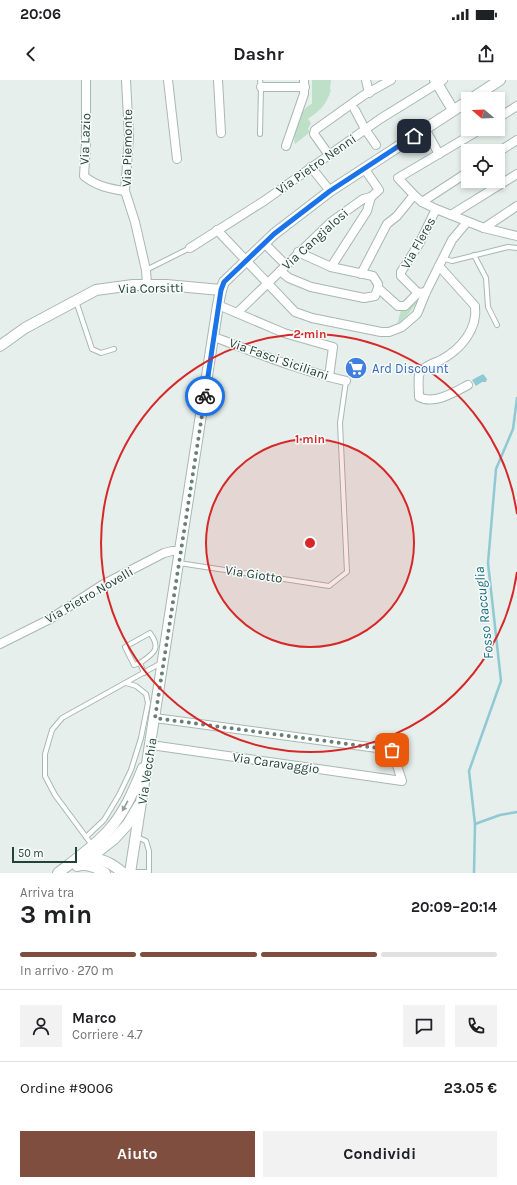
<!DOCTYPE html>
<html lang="it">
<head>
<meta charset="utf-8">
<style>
	body { margin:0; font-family:Karla,sans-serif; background:#f2f2f2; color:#202124; height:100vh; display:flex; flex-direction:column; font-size:15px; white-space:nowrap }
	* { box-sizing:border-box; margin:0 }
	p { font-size:13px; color:#757577 }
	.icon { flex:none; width:22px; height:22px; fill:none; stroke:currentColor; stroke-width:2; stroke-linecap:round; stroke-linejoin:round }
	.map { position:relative; height:793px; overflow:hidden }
	.side { display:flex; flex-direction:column; background:#fff; flex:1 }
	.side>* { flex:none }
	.needle { width:26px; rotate:289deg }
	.controls { position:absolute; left:461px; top:12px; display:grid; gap:8px }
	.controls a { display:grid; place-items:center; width:44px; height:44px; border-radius:0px; background:#fff; box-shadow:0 2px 6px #0003; font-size:20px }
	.scale { position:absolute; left:12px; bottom:10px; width:65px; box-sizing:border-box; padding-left:4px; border:2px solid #24423a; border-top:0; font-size:11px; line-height:14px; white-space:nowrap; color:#24423a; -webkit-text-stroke:3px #f7fbf9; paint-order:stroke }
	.pin { position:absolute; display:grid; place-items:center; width:34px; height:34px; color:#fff; margin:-17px; border-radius:8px; box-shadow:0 2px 6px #0006 }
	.courier { position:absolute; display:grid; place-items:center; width:40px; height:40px; margin:-20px; border:3px solid #1a73e8; border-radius:50%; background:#fff; color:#222; box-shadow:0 1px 5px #0007 }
	.headline em { font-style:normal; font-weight:700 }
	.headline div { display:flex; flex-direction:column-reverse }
	.headline { display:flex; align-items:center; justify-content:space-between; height:68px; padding:0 20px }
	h1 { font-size:26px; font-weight:700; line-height:30px }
	.bar { display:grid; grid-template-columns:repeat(4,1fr); gap:6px 4px; align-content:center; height:48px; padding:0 20px }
	.bar i { height:5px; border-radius:3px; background:#e0e0e0 }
	.bar .active { background:#7f4e3f }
	.bar p { grid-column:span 4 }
	.line { display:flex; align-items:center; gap:10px; padding:0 20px; border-top:1px solid #e0e0e0 }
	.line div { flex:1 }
	.round { display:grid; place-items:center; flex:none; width:42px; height:42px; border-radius:0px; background:#f2f2f2 }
	.primary-button { display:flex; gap:8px; margin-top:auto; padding:8px 20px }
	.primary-button a { flex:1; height:46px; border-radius:0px; background:#7f4e3f; color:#fff; font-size:16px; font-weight:700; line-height:46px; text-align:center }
	.primary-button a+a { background:#f2f2f2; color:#202124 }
	.status { display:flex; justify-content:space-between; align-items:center; height:28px; padding:0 20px; background:#fff; direction:ltr }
	.status svg { height:11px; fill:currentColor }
	header { display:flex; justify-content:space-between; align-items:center; height:52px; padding:0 20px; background:#fff; font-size:18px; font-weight:700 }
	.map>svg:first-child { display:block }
</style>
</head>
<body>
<div class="status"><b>20:06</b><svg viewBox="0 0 49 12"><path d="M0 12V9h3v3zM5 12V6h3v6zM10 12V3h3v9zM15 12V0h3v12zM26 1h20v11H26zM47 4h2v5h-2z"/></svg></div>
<header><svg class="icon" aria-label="back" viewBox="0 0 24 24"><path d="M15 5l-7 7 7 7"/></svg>Dashr<svg class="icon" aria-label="share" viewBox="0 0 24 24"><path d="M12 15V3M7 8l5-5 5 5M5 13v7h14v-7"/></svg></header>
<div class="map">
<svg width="517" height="793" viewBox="0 0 517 793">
	<rect width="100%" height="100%" fill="#e6efeb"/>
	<g fill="#bfe0c8">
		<path d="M312 0H331L330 9 331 10C326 25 321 30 308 39L311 43 308 49 310 52 295 64C292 55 301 26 312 24Z"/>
		<path d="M415 221 417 222C409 234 407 236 397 245L401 230 405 229Z"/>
	</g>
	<polygon fill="#8ec9d4" points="483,294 487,299 486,302 482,302 476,306 472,300"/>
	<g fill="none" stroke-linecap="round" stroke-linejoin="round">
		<g stroke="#8ec9d4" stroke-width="2.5">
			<polyline points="475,744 500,735 517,732"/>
			<polyline points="474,793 475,744 469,691 501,601 488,483 496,389 513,349 517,318"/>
		</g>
		<g stroke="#a8b8b2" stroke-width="6">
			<g id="service">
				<polyline points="260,0 261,7 260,54"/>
				<polyline points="474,175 486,198 488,227 497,245"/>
				<polyline points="442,178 452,181 508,167 517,168"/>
				<polyline points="146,190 190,168"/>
				<polyline points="76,221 92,269 101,273 114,269"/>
				<polyline points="179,483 329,506 347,492 340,343 346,301"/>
				<path d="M140 583C153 574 162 569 150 553L125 567 134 585 140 583 144 593"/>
				<polyline points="86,757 104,740 119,715 131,690 141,658 148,623 146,614 136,606 126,603"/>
				<polyline points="92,765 55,715 45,696 45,674 52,650 62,638 161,583"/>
				<polyline points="131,792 149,792 149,771 146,761 137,757"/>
			</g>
		</g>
		<g stroke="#a8b8b2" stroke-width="10">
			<g id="minor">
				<path d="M86 0V63L84 96C96 106 110 109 125 111"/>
				<polyline points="126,0 129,57 125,111 135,142 146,190 147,205"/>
				<polyline points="168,0 177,79"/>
				<polyline points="218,0 221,53"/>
				<polyline points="366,0 369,13"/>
				<polyline points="261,7 305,7"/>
				<polyline points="355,30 365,49 376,65"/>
				<polyline points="498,38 517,26"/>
				<polyline points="425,49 439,74"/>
				<polyline points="481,49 398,98 414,115 422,122 436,129 484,148 517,156"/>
				<polyline points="286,66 304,14 304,0"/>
				<polyline points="498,72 517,60"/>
				<polyline points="329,75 314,54 315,50 364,15 391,0"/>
				<polyline points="311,87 330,111"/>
				<polyline points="422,122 468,92"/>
				<polyline points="451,135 517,94"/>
				<polyline points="484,148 517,126"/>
				<polyline points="217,150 295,232 312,238 381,252 389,252 402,247 417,234 426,212 452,160 467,142"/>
				<polyline points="264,163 286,185"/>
				<polyline points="190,168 264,121 380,39 443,0"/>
				<polyline points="298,172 331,187 373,196 378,204 378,208 398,226 405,226 418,213 426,212"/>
				<path d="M439 186 475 226C478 249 461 269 441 280 434 283 421 287 419 295 418 301 419 310 419 317 434 325 455 312 468 305"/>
				<polyline points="331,187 367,131 371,117"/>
				<polyline points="280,191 289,198 311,207 364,218 375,216 378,208"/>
				<polyline points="361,194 387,144 397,136 414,115"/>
				<polyline points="418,213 401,196 401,192 419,164 436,129"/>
				<polyline points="218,225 284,253 333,267 329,297"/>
				<polyline points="237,233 331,142 363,119 371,117 379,110 364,88"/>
				<path d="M214 257C257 273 300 291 346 301"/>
				<polyline points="0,564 50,539 102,505 164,473 172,471 180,471"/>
				<polyline points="151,665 402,701 392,670 155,638"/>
			</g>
		</g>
		<g stroke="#a8b8b2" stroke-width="12">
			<g id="tertiary">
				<polyline points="435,0 453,30"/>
				<polyline points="471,19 500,0"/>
				<polyline points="0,266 25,248 96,210 133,205 166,205 221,210"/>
				<path d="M87 777C101 778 113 784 123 793"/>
				<polyline points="81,785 114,759 127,745 139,725"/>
				<path d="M77 786C86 783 98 788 105 793"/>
				<path d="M58 793C75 780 93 767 107 752 124 734 134 710 143 688"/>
				<polyline points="130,793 218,225 221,210 224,202 274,154 330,111 468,21"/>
			</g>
		</g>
		<use href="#service" stroke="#fff" stroke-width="4"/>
		<use href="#minor" stroke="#fff" stroke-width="8"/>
		<use href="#tertiary" stroke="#fff" stroke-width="10"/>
	</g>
	<defs><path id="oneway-solid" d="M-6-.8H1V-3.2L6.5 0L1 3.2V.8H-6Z"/></defs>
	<use fill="#92a09c" href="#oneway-solid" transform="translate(125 726) rotate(119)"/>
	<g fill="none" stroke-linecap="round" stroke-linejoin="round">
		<polyline stroke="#687f78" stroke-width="4" stroke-dasharray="0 7.2" points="205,316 155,638 392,670"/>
		<polyline stroke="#1a73e8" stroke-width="5" points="205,316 221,210 224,202 274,154 330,111 414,56"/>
	</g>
	<circle cx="310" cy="463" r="104" fill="#d62828" fill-opacity=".12"/>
	<g fill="none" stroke="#d62828" stroke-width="2">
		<circle cx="310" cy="463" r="104"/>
		<path d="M517 492A209 209 0 1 1 517 434"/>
	</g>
	<defs>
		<g id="supermarket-disc" transform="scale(1.15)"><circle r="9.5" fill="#3f7fe0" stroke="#f7fbf9"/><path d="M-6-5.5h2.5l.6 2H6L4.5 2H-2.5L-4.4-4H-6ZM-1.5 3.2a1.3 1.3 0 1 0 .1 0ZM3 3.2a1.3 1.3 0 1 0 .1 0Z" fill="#fff"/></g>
	</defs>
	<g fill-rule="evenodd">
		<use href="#supermarket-disc" x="356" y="288"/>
	</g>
	<g text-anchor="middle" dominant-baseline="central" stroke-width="3" stroke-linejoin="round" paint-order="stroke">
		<g font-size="13" fill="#24423a" stroke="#f7fbf9">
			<text transform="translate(85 59) rotate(-88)">Via Lazio</text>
			<text transform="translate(127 68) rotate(-89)">Via Piemonte</text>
			<text transform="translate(316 84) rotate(-35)">Via Pietro Nenni</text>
			<text transform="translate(315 159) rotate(-42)">Via Cangialosi</text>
			<text transform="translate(418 163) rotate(-61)">Via Fleres</text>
			<text transform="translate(151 208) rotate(-1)">Via Corsitti</text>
			<text transform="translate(279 279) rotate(19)">Via Fasci Siciliani</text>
			<text transform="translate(254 494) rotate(9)">Via Giotto</text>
			<text transform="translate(89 515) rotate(-30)">Via Pietro Novelli</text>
			<text transform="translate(276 683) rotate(8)">Via Caravaggio</text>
			<text transform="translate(147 691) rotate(-81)">Via Vecchia</text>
		</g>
		<g font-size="13" fill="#366cbe" stroke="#f7fbf9" text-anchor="start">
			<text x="372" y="288">Ard Discount</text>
		</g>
		<g font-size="14" font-style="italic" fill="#1c6f80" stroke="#f7fbf9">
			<text transform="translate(484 533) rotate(-96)">Fosso Raccuglia</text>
		</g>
	</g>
	<circle cx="310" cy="463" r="6" fill="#d62828" stroke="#f7fbf9" stroke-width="2"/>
	<g font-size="12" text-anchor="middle" font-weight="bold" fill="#d62828" stroke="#f7fbf9" stroke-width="3" stroke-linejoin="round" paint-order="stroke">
		<text x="310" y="258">2 min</text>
		<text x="310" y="363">1 min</text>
	</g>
</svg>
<div class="controls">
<a><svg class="needle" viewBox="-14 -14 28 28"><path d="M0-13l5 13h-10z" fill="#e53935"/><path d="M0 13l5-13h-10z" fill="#757577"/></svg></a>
<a><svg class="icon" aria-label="locate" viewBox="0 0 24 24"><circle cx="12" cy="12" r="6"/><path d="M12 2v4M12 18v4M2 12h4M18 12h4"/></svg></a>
</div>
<div class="scale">50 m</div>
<div class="pin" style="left:392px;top:670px;background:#ea580c"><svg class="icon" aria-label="bag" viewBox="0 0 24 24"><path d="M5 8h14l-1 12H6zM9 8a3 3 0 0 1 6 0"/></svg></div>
<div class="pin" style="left:414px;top:56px;background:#1f2937"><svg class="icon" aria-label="home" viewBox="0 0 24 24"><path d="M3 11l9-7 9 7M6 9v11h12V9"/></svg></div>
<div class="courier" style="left:205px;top:316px"><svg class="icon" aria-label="bike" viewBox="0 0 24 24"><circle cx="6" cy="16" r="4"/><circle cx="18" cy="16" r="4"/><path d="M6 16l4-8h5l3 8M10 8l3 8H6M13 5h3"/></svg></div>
</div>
<section class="side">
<div class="headline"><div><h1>3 min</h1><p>Arriva tra</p></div><em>20:09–20:14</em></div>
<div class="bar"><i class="active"></i><i class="active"></i><i class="active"></i><i></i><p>In arrivo · 270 m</p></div>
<div class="line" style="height:72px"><a class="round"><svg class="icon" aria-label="person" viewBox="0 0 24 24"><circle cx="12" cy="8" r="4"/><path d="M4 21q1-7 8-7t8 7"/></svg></a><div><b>Marco</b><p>Corriere · 4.7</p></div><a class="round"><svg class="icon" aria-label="chat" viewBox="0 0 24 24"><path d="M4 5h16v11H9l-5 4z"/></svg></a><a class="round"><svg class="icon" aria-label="phone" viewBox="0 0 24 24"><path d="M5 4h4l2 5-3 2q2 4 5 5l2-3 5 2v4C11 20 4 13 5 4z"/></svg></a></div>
<div class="line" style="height:52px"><div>Ordine #9006</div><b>23.05 €</b></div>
<div class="primary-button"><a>Aiuto</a><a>Condividi</a></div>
</section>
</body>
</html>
